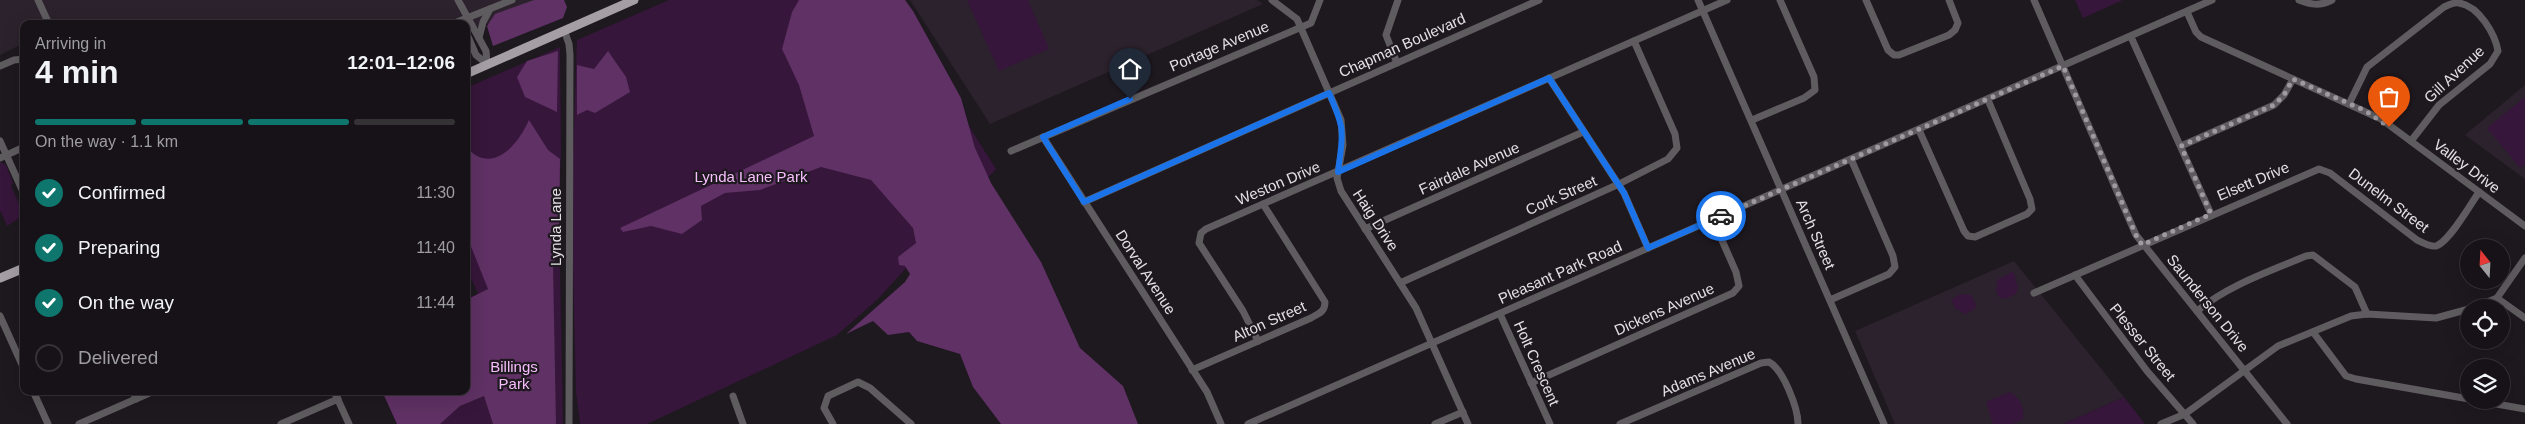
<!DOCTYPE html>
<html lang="en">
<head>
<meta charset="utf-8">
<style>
	body { margin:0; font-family:Arial,sans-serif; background:#1f1b20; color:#f1f3f6; height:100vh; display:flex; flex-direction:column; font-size:19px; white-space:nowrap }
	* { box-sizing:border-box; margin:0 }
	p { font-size:16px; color:#9e9ea1 }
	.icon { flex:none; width:28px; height:28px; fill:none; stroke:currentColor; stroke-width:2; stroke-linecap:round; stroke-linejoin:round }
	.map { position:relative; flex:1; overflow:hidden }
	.side { position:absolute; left:20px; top:20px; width:450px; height:375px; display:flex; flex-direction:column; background:#161217; border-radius:10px; box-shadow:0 5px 20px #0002,0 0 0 1px #353236 }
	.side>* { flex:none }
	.needle { width:32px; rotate:342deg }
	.tools { position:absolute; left:2460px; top:239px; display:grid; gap:10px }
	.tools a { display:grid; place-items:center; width:50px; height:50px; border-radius:50%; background:#161217; box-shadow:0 5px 20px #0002,0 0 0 1px #353236; font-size:25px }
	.pin { position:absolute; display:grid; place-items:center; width:42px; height:42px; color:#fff; margin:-51px -21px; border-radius:50% 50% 50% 0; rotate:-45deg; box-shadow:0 0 5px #0007 }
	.pin .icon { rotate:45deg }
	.courier { position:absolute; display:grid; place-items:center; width:50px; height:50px; margin:-25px; border:4px solid #1a73e8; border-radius:50%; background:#fff; color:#222; box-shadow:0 1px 6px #0007 }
	.head em { font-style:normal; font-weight:800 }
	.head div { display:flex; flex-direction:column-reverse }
	.head { display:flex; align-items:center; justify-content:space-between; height:85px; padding:0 15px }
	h1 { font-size:32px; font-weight:800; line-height:38px }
	.bar { display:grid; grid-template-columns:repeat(4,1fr); gap:8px 5px; align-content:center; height:60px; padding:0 15px }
	.bar i { height:6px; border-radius:4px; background:#353236 }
	.bar .selected { background:#0f766e }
	.bar p { grid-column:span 4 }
	ol { padding:0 15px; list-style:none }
	li { display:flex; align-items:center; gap:15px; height:55px }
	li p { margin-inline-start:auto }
	li .icon { padding:5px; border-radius:50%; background:#0f766e; color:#fff; stroke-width:4 }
	li:last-child { color:#9e9ea1 }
	li i { width:28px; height:28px; border:2px solid #353236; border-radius:50% }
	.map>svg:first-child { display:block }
</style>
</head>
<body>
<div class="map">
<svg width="2525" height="424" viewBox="0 0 2525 424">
	<rect width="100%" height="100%" fill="#1e181f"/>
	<g fill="#2c222d">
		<polygon points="0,0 548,0 466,32 466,24 24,24 24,43 0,55"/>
		<polygon points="910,0 1257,0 1263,4 990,124"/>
		<polygon points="2525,85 2525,179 2465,135"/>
		<polygon points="2014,261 2124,397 2063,424 1895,424 1855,331"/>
	</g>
	<g fill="#36163a">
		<polygon points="669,0 890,0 996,169 878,299 837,335 647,424 580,424 576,392 573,268 573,156 577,40"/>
		<polygon points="967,0 1028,0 1049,49 999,71"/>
		<polygon points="2075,0 2123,0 2083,18"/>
		<polygon points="560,47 561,153 556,254 553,260 560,268 563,424 397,424 382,391 466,391 466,300 478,294 466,267 466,88"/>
		<polygon points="2525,97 2525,165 2520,168 2487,128"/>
		<polygon points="0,162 6,165 13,183 11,186 24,215 7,226 0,210"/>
		<polygon points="2011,272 2014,273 2018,288 2016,294 2005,299 1999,297 1996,292 1997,280"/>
		<polygon points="1960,294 1971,295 1976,304 1975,309 1965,314 1955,308 1951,300"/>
		<path d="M2010 392C2020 397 2025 409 2023 419L2013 424H1993L1986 402Z"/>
		<polygon points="2124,397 2145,424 2063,424"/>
	</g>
	<g fill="#5f3164">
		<polygon points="534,0 564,0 567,7 563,18 493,46 487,26 495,14"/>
		<polygon points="799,0 905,0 913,11 961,98 975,148 991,183 1041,262 1080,348 1123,386 1138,424 1001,424 973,387 960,354 917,341 909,332 888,335 873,321 846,334 905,282 910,274 905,266 899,265 898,257 916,243 913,228 871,180 821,167 760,190 725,193 701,206 702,220 682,234 651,226 623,232 620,228 814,136 799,85 782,49 792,12"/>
		<polygon points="558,51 557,112 525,97 517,77 527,61"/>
		<polygon points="608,51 626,77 630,92 595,113 587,110 577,115 577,65 594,69"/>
		<path d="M529 120 548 150 560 159 559 250 553 265 556 424H493L484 396 460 406 440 424H397L382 391H466V300L488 289 466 234V147C492 176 518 145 529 120Z"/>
	</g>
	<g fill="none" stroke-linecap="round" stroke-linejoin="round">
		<g stroke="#5f5c5f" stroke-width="7">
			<polyline points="38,0 49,24"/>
			<polyline points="458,0 486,51 487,64"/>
			<polyline points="1272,0 1297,19 1341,120 1343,145 1337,178 1341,191 1416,308 1468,424"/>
			<polyline points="1698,0 1884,424"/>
			<polyline points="1866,0 1888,50 1894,55 1899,55 1949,35 1955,30 1958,23 1949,0"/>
			<polyline points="2034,0 2136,235 2287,424"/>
			<path d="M2299 0C2311 5 2320 6 2332 0"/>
			<polyline points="2187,12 2196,32 2201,37 2381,119 2525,226"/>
			<polyline points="452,24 512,0"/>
			<polyline points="564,30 569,44 570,55 569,424"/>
			<polyline points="466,32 476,55 487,64"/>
			<polyline points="2131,37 2211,214"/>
			<polyline points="479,38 483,22 490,9"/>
			<polyline points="1397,63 1386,35 1398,0"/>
			<polyline points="0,66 14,60 24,59"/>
			<polyline points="1549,78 1624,193 1648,248"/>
			<path d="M2349 104 2367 67 2444 7C2448 5 2455 2 2459 3 2479 6 2495 34 2498 51L2490 64 2439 105 2411 141"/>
			<polyline points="1752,120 1804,98 1815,90 1814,77 1780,0"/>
			<polyline points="1919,130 1964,231 1968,236 1975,237 2027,214 2032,209 2030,199 1988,100"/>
			<polyline points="1043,137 1207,392 1221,424"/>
			<polyline points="0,141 24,194"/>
			<polyline points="2181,146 2274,105 2284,95 2293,79"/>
			<polyline points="1011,151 1311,23 1320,0"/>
			<polyline points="0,158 24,147"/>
			<polyline points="1084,202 1539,0"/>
			<polyline points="1365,229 1583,132"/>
			<polyline points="2075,275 2147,371 2193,424"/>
			<polyline points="1400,283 1619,184 1668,159 1677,148 1675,134 1634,41"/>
			<path d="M2034 293 2319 169 2330 173 2417 240C2423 243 2430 247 2436 246 2449 242 2471 204 2479 192"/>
			<polyline points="2497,298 2525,318"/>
			<polyline points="1830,300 1889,274 1895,267 1893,256 1851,159"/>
			<polyline points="2473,308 2497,298 2525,258"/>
			<path d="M2197 311C2229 285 2268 272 2306 256L2313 255 2355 287 2367 314"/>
			<polyline points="1500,314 1550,424"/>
			<polyline points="0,316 24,369"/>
			<polyline points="2313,332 2346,376 2356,379 2469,399"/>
			<polyline points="1258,341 1243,311 1199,243 1201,233 1206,229 1727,0"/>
			<path d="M1192 370 1311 318C1319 313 1325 312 1325 302L1263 204"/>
			<polyline points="1531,383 1733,293 1739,286 1736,272 1713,220"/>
			<polyline points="33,391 48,424"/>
			<polyline points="133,391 136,399"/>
			<polyline points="334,391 349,424"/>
			<polyline points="733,396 743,424"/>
			<polyline points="2474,400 2525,409"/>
			<polyline points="79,424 154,391"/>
			<polyline points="281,424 338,399"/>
			<polyline points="833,424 824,408 828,396 858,382 870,388 911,424"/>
			<polyline points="1248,424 2212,0"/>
			<polyline points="1435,424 1463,412"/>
			<path d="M1620 424 1761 363 1769 362C1783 369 1798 408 1798 424"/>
			<polyline points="2161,424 2185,414 2278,346 2351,316 2367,314 2436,318 2469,309"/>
		</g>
		<g stroke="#a59ea5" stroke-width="9">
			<polyline points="466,74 634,0"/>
			<polyline points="0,278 24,268"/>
		</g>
	</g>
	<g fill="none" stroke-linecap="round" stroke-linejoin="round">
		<polyline stroke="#9f9a9f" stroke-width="5" stroke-dasharray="0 9" points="1721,216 2063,66 2136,235 2142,245 2211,214 2181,146 2274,105 2284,95 2293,79 2366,111 2389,127"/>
		<path stroke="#1a73e8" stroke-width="6" d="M1130 99 1043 137 1084 202 1329 93C1346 132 1343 131 1338 172L1549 78 1624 193 1648 248 1721 216"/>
	</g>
	<g text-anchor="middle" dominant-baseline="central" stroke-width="4.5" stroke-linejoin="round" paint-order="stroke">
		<g font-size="15" fill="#e4e0e4" stroke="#1e181f">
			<text transform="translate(1402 45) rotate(-24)">Chapman Boulevard</text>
			<text transform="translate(1219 46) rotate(-23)">Portage Avenue</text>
			<text transform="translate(2454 74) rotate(-43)">Gill Avenue</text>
			<text transform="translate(2467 166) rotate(37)">Valley Drive</text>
			<text transform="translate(1469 168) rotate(-24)">Fairdale Avenue</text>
			<text transform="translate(2253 181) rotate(-23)">Elsett Drive</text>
			<text transform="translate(1278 183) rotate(-23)">Weston Drive</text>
			<text transform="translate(1561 195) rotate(-24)">Cork Street</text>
			<text transform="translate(2389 200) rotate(37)">Dunelm Street</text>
			<text transform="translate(1376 220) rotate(57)">Haig Drive</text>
			<text transform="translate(555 227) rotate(-90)">Lynda Lane</text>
			<text transform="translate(1816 234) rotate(66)">Arch Street</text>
			<text transform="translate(1146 272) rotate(57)">Dorval Avenue</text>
			<text transform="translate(1560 272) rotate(-24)">Pleasant Park Road</text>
			<text transform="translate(2208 303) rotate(51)">Saunderson Drive</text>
			<text transform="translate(1664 309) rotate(-24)">Dickens Avenue</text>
			<text transform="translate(1269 321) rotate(-24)">Alton Street</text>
			<text transform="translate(2143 342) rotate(51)">Plesser Street</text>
			<text transform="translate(1537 363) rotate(66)">Holt Crescent</text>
			<text transform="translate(1708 372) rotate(-23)">Adams Avenue</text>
		</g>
		<g font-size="15" fill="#f7befd" stroke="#1e181f">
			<text x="751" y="176">Lynda Lane Park</text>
			<text x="514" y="366">Billings<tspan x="514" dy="17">Park</tspan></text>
		</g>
	</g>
</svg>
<div class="tools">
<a><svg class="needle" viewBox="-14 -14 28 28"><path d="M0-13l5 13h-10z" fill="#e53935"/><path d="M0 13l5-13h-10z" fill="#9e9ea1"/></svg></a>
<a><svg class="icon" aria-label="locate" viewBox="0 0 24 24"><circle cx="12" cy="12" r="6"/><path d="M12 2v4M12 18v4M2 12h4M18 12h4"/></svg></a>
<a><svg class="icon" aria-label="layers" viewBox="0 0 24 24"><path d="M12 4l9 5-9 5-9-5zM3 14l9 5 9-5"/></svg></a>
</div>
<div class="pin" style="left:2389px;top:127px;background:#ea580c"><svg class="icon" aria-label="bag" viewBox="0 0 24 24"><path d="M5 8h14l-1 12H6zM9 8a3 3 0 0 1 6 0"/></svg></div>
<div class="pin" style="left:1130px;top:99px;background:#1f2937"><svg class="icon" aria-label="home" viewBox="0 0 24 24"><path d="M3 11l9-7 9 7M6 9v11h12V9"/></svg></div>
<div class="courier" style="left:1721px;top:216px"><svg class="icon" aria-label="car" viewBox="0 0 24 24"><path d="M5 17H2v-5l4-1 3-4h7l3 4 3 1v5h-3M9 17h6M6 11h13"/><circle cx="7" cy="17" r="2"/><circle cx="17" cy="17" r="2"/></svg></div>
<section class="side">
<div class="head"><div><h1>4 min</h1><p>Arriving in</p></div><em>12:01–12:06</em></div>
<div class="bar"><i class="selected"></i><i class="selected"></i><i class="selected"></i><i></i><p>On the way · 1.1 km</p></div>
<ol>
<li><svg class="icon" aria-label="check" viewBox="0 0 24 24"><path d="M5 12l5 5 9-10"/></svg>Confirmed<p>11:30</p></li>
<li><svg class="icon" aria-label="check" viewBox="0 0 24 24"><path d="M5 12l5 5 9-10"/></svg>Preparing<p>11:40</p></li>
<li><svg class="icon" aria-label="check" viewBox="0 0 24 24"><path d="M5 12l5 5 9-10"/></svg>On the way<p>11:44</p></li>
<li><i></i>Delivered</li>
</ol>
</section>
</div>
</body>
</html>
